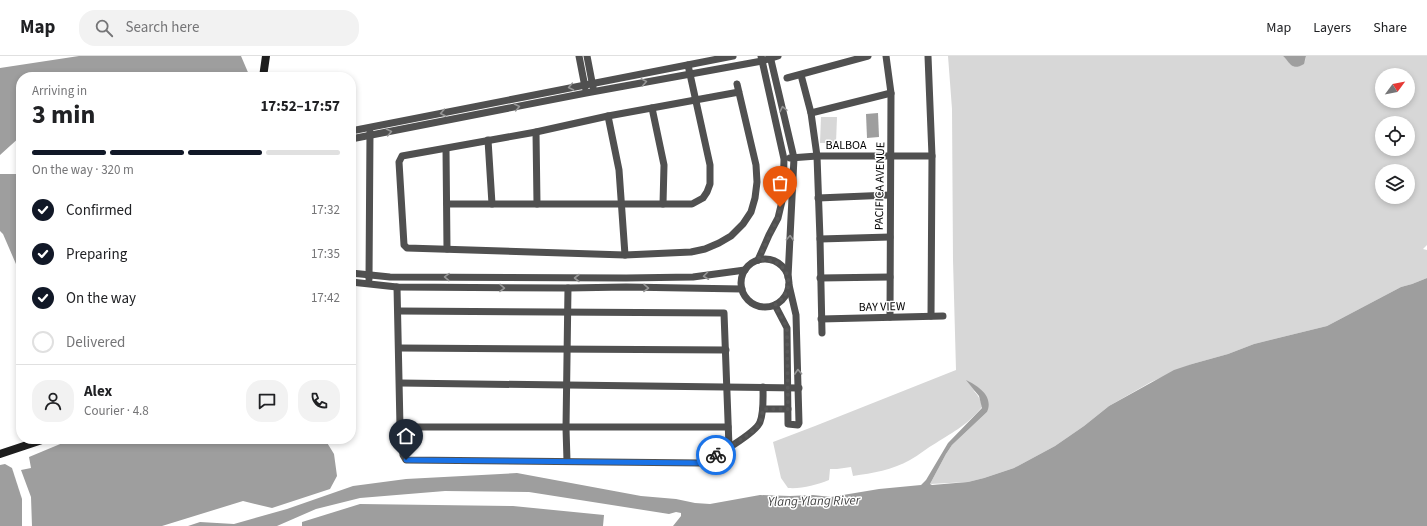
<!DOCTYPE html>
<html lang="en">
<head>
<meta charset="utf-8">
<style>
	body { margin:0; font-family:"Source Sans 3",sans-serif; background:#f2f2f2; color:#202124; height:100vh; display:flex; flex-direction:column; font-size:15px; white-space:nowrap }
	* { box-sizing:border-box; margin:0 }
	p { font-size:13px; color:#757577 }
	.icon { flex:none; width:22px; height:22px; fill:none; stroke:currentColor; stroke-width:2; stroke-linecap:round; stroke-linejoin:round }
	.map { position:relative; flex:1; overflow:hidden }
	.details { position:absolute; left:16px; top:16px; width:340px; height:372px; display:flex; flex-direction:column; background:#fff; border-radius:16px; box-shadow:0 2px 6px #0003 }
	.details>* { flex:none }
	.needle { width:26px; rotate:58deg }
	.controls { position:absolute; left:1375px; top:12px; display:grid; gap:8px }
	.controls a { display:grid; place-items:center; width:40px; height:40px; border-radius:50%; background:#fff; box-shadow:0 2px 6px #0003; font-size:20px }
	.pin { position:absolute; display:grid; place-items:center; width:34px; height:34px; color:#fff; margin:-41px -17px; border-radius:50% 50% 50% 0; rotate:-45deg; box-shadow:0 0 4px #0007 }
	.pin .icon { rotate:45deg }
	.courier { position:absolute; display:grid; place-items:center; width:40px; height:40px; margin:-20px; border:3px solid #1a73e8; border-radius:50%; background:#fff; color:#222; box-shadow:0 1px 5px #0007 }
	.overview em { font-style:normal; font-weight:700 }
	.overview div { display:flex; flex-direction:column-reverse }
	.overview { display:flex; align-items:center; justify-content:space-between; height:68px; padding:0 16px }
	h1 { font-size:26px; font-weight:700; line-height:30px }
	.bar { display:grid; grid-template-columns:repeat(4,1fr); gap:6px 4px; align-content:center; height:48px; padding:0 16px }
	.bar i { height:5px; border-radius:3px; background:#e0e0e0 }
	.bar .active { background:#111827 }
	.bar p { grid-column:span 4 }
	.line { display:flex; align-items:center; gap:10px; padding:0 16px; border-top:1px solid #e0e0e0 }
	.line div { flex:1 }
	.round { display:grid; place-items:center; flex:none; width:42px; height:42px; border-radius:16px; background:#f2f2f2 }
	ol { padding:0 16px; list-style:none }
	li { display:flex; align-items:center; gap:12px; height:44px }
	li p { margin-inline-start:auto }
	li .icon { padding:4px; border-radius:50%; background:#111827; color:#fff; stroke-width:4 }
	li:last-child { color:#757577 }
	li i { width:22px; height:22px; border:2px solid #e0e0e0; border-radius:50% }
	header { display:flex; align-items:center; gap:24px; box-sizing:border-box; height:56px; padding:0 20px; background:#fff; border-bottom:1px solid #e0e0e0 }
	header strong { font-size:19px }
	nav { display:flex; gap:22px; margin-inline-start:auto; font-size:14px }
	.search { width:280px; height:36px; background:#f2f2f2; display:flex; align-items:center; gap:10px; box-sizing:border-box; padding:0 14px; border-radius:16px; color:#757577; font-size:15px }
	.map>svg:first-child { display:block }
</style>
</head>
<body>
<header>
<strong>Map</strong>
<div class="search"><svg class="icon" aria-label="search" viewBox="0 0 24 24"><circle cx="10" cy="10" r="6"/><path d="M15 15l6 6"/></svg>Search here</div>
<nav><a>Map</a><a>Layers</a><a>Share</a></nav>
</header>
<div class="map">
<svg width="1427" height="470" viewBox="0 0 1427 470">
	<rect width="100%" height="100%" fill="#fff"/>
	<g fill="#d7d7d7" fill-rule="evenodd">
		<path d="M948 0H1283L1294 11 1305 5 1306 0H1427V189L1423 193 1427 194V222L1412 228 1401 231 1327 270 1254 288 1228 298 1192 308 1151 326 1109 350 1084 370 1055 390 1014 412 984 422 968 426 930 428 946 398 952 389 987 356 988 345 973 334C978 339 981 344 982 351 967 369 955 375 936 387 927 392 919 399 910 404 892 414 873 417 853 420L851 411 837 413H830L829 424C816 429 802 433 788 432L781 422 773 386 815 370 956 314 953 204 952 53ZM1382 19H1408V45H1382ZM1382 67H1408V93H1382ZM1382 115H1408V141H1382Z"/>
		<polygon points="821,61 837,61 836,87 820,87"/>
	</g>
	<g fill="#9e9e9e">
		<polygon points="79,0 241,0 250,21 21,21 21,80 0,99 0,12"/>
		<path d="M1283 0H1306L1304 8C1292 15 1291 8 1283 0Z"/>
		<polygon points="878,57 879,81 867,82 866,58"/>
		<polygon points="0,118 21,118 21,216 19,215 3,178 0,175"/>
		<path d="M1427 222V470H673L681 460V457L676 456 669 458 529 436 445 435 360 442 316 453 277 470H188L200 466 234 468 287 453 353 430 406 423 517 417 641 440 676 443 695 447 710 448 760 439 790 440 813 439 831 441 879 433 921 429 926 424 948 387 982 352 979 340 966 324C978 330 994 340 987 356L952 389 946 398 930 428 932 429 968 426 984 422 1014 412 1055 390 1084 370 1109 350 1174 314 1192 308 1228 298 1254 288 1327 270 1401 231 1412 228Z"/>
		<polygon points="70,383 313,383 326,385 334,398 337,420 330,433 272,452 243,445 162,470 32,470 31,441 21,414 31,412 29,401 65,386"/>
		<polygon points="5,408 12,412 22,443 22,470 0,470 0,409"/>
		<polygon points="360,448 513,450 604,459 603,470 302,470 302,466"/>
	</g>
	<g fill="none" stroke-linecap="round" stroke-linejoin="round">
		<g stroke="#505050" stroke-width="7">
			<polyline points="579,0 585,31"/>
			<polyline points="587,0 593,31"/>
			<polyline points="770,0 794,102 788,221"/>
			<polyline points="886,0 891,37 890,261"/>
			<polyline points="928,0 932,100 931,260"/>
			<polyline points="801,19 811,57 817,100 820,183 822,277"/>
			<polyline points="787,22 868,0"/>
			<polyline points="737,28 756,109 757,126 755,142 751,156 743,168 731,180 719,187 705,193 691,196 625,199 407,192 404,189 399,106 402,100 536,76 608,60 739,36"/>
			<polyline points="652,52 664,109 663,148"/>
			<polyline points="811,57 891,37"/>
			<polyline points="608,60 619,114 625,199"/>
			<polyline points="351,75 733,0"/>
			<polyline points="536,76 537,148"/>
			<polyline points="351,83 586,37 762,5 778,0"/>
			<polyline points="488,84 492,148"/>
			<polyline points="446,93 447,193"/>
			<polyline points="790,102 817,100 932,100"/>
			<polyline points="818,142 890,139"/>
			<polyline points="447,148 692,148 703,142 707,136 710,128 710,109 688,9"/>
			<polyline points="820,183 890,181"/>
			<circle cx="765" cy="227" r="24"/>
			<polyline points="758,204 769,179 778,162 783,141 784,103 761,0"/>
			<polyline points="351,217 390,221 626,222 693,221 745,214"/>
			<polyline points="820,222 890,221"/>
			<polyline points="369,223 370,76"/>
			<polyline points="351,226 397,231 568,232 626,231 742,233"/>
			<path d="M397 231 400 371 403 399 406 404 701 407C713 402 756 377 760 366 764 356 763 342 763 331"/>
			<polyline points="775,249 787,272 788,368 798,369 799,367 796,259 789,229"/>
			<polyline points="399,255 724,257 729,391"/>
			<polyline points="821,263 943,260"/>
			<polyline points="399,292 726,294"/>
			<polyline points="400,327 799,332"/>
			<polyline points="763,353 788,353"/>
			<polyline points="400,371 728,371"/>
			<polyline points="567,405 566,372 568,232"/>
		</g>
		<g stroke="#1d1d1d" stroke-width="8">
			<polyline points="263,21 266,0"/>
			<polyline points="0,398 45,383"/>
		</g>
	</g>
	<defs><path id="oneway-chevron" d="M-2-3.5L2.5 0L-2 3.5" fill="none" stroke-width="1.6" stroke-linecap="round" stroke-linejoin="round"/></defs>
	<g stroke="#969696">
		<use href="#oneway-chevron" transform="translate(644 26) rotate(-10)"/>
		<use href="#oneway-chevron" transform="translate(571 31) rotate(169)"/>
		<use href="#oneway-chevron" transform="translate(517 51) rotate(-11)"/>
		<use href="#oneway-chevron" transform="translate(783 53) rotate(-103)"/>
		<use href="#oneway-chevron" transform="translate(443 57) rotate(169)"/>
		<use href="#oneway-chevron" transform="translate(389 76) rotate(-11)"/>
		<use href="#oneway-chevron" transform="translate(790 182) rotate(-87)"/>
		<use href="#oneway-chevron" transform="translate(706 220) rotate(173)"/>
		<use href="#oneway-chevron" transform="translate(447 221) rotate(-179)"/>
		<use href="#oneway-chevron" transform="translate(577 222) rotate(-180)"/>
		<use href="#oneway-chevron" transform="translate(502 232) rotate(1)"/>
		<use href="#oneway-chevron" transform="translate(646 232) rotate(1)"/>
		<use href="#oneway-chevron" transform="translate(798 316) rotate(-93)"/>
	</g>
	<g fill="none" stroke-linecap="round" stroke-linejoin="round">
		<path stroke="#595959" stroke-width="4" stroke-dasharray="0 7.2" d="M716 399C726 393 756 376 760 366 762 362 762 357 763 353H788L787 272 775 249C800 232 788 200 758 204L778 162 780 151"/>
		<polyline stroke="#1a73e8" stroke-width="5" points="406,404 701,407 716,399"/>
	</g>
	<g text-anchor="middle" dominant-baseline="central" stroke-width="3" stroke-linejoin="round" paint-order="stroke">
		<g font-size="12" fill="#000" stroke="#fff">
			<text x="846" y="89">BALBOA</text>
			<text transform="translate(880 130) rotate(-89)">PACIFICA AVENUE</text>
			<text transform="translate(882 251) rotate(-1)">BAY VIEW</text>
		</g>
		<g font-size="13" font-style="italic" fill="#3f3f3f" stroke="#fff">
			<text transform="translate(814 445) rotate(-1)">Ylang-Ylang River</text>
		</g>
	</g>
</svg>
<div class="controls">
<a><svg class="needle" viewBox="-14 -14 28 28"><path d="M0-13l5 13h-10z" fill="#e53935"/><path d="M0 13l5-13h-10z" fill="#757577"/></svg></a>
<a><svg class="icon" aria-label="locate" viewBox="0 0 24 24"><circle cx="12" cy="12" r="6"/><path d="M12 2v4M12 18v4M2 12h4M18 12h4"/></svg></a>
<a><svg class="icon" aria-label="layers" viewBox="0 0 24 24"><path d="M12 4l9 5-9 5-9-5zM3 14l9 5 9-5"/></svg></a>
</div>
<div class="pin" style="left:780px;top:151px;background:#ea580c"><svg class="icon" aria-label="bag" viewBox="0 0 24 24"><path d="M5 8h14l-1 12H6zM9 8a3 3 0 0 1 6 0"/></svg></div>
<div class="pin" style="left:406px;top:404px;background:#1f2937"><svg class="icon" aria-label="home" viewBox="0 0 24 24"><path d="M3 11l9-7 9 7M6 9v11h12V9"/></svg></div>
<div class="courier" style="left:716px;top:399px"><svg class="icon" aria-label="bike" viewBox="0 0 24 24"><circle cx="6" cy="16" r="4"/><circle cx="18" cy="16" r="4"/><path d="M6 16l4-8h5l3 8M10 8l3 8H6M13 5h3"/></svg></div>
<section class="details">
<div class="overview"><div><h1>3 min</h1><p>Arriving in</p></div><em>17:52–17:57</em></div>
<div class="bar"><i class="active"></i><i class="active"></i><i class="active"></i><i></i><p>On the way · 320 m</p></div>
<ol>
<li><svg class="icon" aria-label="check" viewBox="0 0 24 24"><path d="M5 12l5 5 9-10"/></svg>Confirmed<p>17:32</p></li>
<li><svg class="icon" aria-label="check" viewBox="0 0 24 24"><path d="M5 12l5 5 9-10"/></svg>Preparing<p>17:35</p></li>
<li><svg class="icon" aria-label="check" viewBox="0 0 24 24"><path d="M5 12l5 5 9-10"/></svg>On the way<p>17:42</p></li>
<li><i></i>Delivered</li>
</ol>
<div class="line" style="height:72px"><a class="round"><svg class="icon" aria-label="person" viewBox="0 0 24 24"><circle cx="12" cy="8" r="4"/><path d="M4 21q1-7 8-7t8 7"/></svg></a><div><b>Alex</b><p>Courier · 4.8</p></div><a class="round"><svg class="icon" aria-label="chat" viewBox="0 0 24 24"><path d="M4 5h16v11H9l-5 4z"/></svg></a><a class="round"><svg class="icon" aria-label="phone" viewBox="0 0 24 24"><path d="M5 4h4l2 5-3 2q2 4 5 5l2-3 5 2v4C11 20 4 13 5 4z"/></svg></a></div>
</section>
</div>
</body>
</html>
